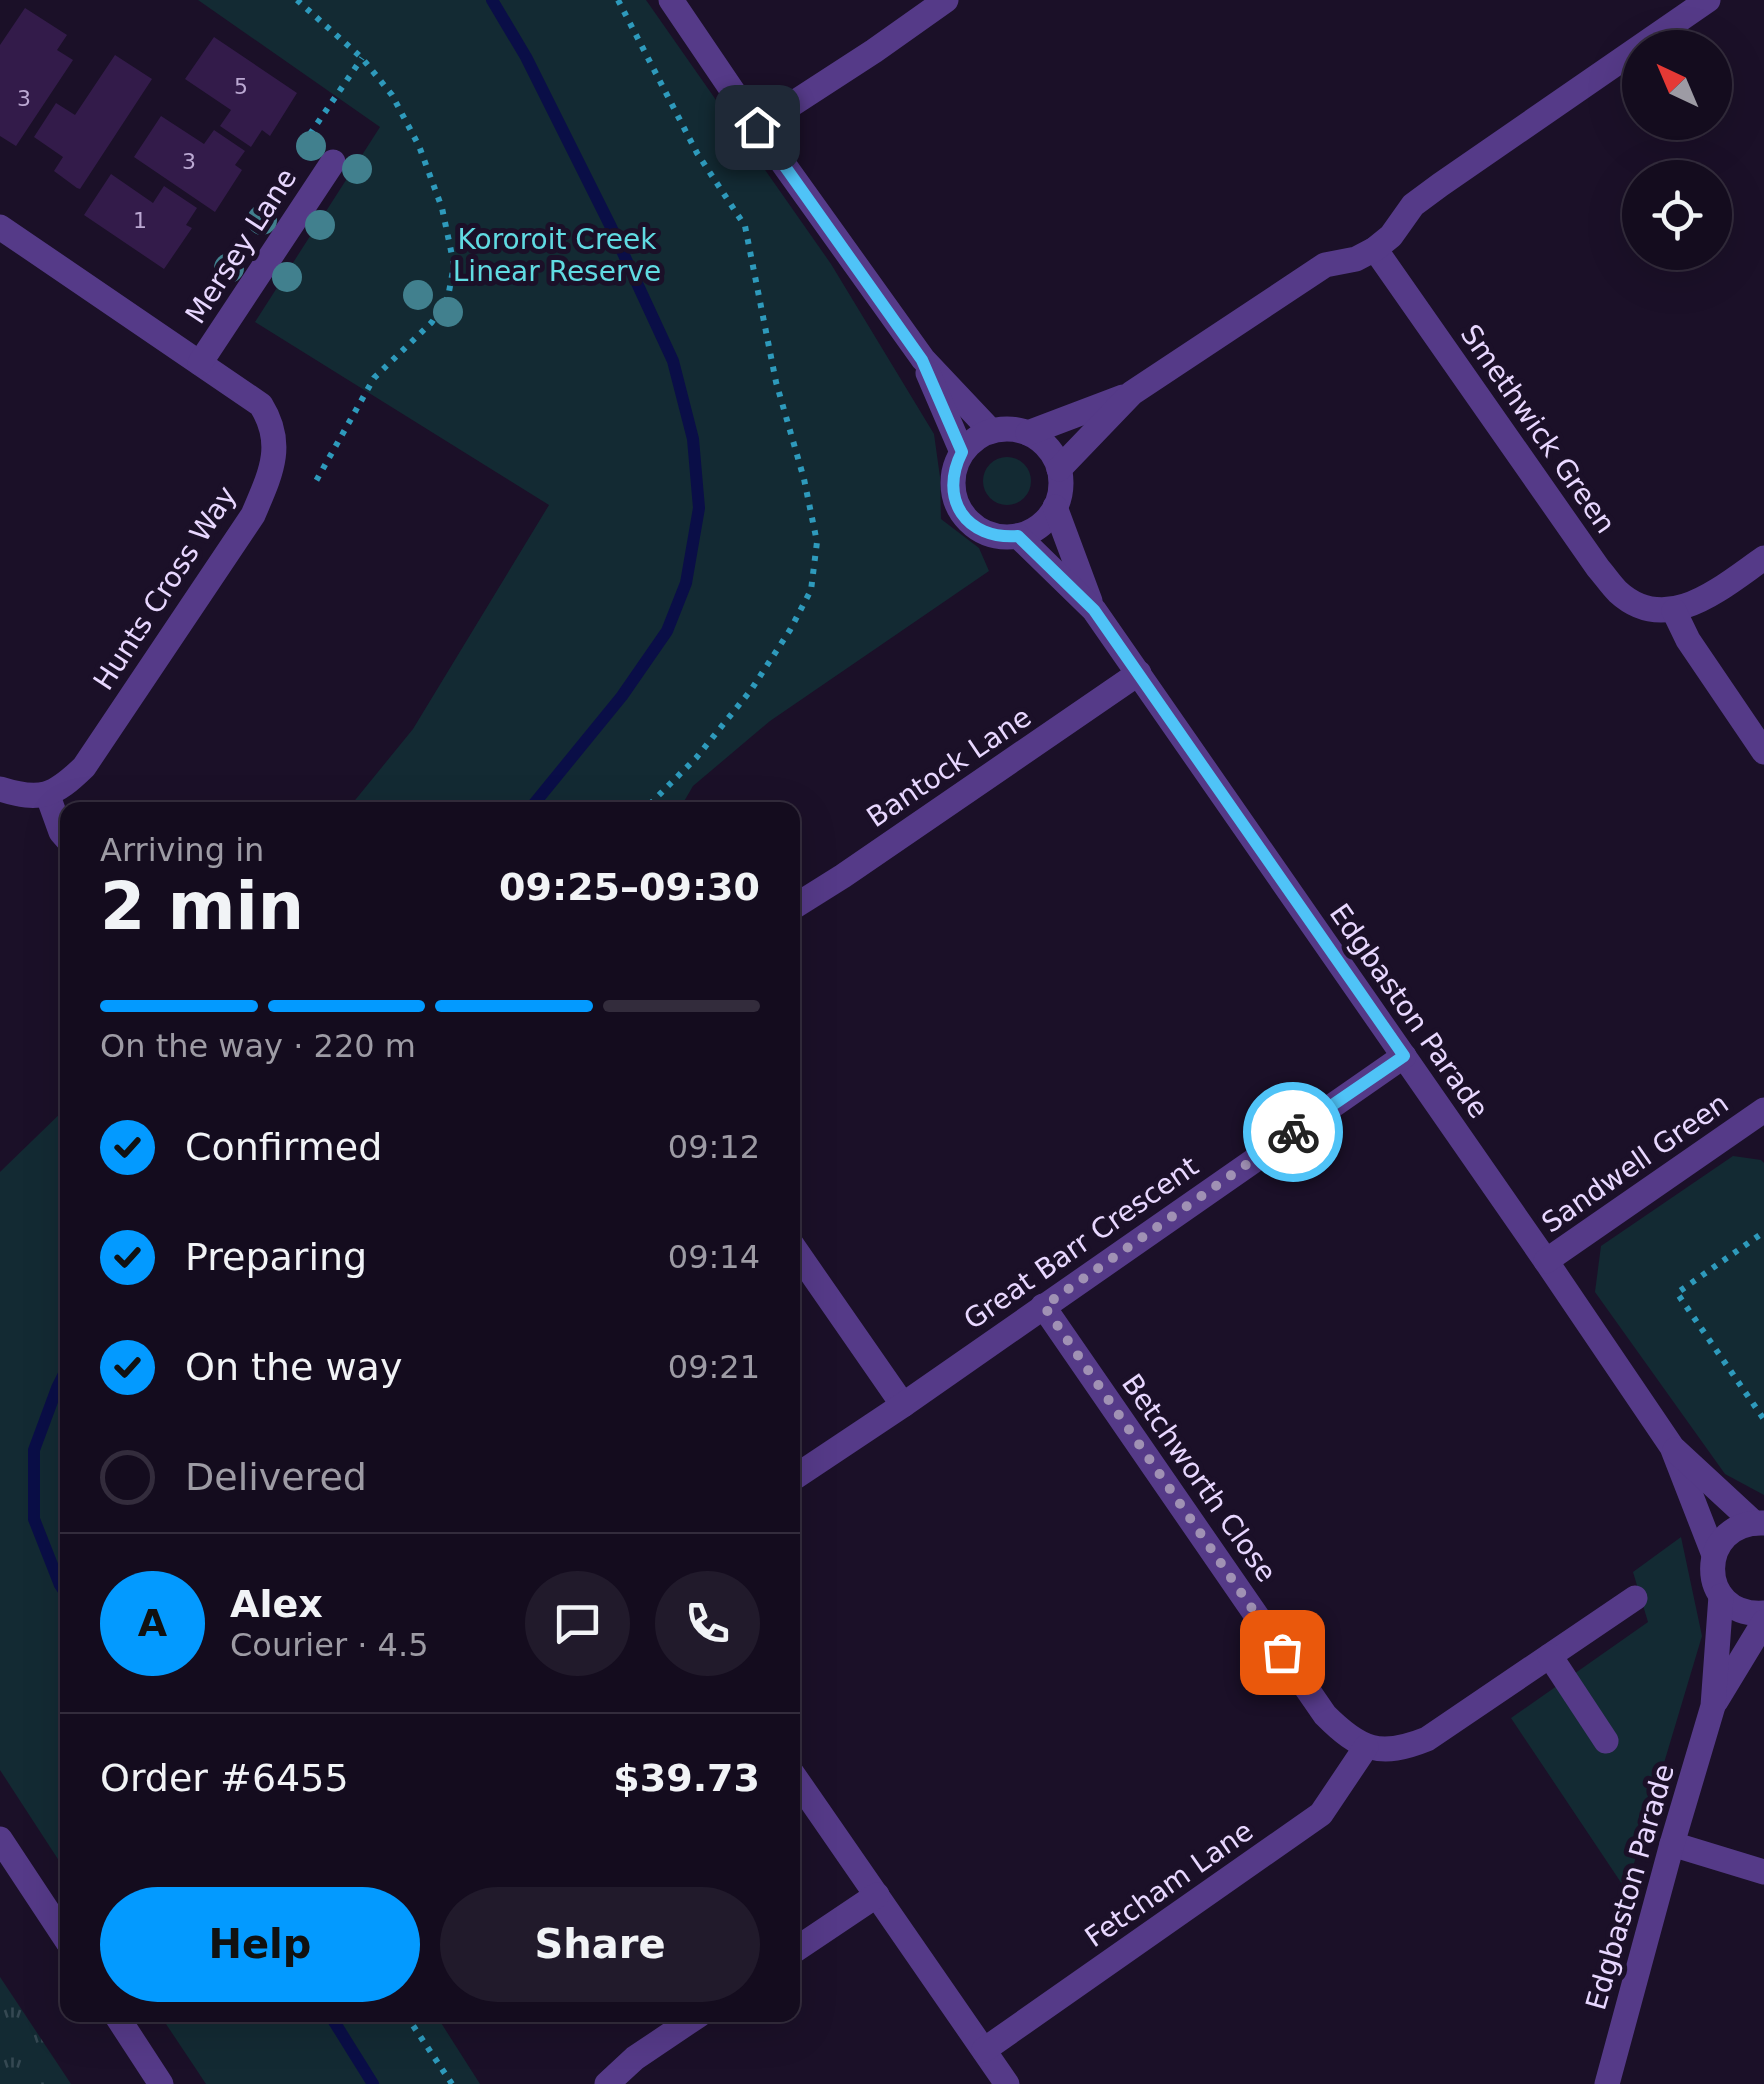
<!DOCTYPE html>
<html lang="en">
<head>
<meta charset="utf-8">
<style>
	body { margin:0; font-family:"DejaVu Sans",sans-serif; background:#211a2b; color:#f1f3f6; height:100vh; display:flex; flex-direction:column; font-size:38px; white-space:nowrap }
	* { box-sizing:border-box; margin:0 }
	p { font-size:32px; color:#9d9ba4 }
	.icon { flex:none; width:55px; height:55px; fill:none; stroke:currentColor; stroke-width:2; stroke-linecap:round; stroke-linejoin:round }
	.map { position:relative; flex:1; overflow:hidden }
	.panel { position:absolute; left:60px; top:802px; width:740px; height:1220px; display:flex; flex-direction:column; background:#140c1e; border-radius:20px; box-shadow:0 10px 40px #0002,0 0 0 2px #332c3c }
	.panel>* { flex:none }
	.needle { width:65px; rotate:316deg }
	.controls { position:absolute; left:1622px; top:30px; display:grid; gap:20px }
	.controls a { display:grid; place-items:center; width:110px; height:110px; border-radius:50%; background:#140c1e; box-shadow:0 10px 40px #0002,0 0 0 2px #332c3c; font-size:50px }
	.pin { position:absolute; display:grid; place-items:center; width:85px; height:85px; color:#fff; margin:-42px; border-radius:20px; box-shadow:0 5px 15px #0006 }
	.courier { position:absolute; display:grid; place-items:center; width:100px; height:100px; margin:-50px; border:8px solid #4fc3f7; border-radius:50%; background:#fff; color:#222; box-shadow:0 2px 12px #0007 }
	.head em { font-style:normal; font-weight:700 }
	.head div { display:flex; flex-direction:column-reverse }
	.head { display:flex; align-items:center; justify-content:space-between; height:170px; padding:0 40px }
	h1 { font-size:65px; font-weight:700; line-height:75px }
	.bar { display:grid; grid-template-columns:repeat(4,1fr); gap:15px 10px; align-content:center; height:120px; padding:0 40px }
	.bar i { height:12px; border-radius:8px; background:#332c3c }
	.bar .active { background:#039aff }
	.bar p { grid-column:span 4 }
	.line { display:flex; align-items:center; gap:25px; padding:0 40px; border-top:2px solid #332c3c }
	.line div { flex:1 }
	.round { display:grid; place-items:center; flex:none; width:105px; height:105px; border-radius:52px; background:#211a2b }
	ol { padding:0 40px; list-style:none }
	li { display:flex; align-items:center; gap:30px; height:110px }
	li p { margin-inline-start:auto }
	li .icon { padding:10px; border-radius:50%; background:#039aff; color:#111; stroke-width:4 }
	li:last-child { color:#9d9ba4 }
	li i { width:55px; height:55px; border:5px solid #332c3c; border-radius:50% }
	.action { display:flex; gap:20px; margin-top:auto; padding:20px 40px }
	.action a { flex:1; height:115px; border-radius:60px; background:#039aff; color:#111; font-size:40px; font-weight:700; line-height:115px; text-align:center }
	.action a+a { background:#211a2b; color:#f1f3f6 }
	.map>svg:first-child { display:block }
</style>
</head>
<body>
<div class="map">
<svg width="1764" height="2084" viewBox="0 0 1764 2084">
	<defs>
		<pattern id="grass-tufts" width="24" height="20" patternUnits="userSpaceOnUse" patternTransform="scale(2.5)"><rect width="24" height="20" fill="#132a33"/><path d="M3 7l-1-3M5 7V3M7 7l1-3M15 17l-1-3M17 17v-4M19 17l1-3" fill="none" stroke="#354852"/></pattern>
	</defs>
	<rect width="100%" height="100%" fill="#1b1028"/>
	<polygon fill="url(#grass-tufts)" points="0,1977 71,2084 0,2084"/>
	<g fill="#132a33">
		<polygon points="198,0 646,0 831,264 934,434 940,477 941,519 979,548 989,571 770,721 693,786 679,810 347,810 413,729 549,505 255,322 380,127"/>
		<circle cx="1007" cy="481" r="24"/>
		<polygon points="67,1107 67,1873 0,1770 0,1172"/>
		<polygon points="1733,1156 1761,1160 1764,1163 1764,1495 1725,1474 1595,1292 1601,1246"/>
		<polygon points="1681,1537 1702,1636 1626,1890 1511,1718 1648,1622 1633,1572"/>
		<polygon points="160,2015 436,2015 480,2084 206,2084"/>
	</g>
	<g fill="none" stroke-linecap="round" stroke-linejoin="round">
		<g stroke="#0a0e47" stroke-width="12">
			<polyline points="492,0 526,57 611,227 673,361 693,439 699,508 686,583 667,631 622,696 529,810"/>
			<polyline points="68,1366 57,1388 34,1450 34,1519 60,1585 68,1597"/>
			<polyline points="330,2015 373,2084"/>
		</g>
	</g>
	<g fill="#331b4a">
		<polygon points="25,8 67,35 57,50 73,60 16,146 0,136 0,45"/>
		<polygon points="214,37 297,93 270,136 262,130 251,147 220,126 231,110 185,79"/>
		<polygon points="115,55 152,79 80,189 77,188 54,171 63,157 34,137 56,103 75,115"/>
		<polygon points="161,116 204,144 214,130 245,151 235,165 242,170 215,212 134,157"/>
		<polygon points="111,174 153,203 164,186 197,208 186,225 192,228 164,269 84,215"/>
	</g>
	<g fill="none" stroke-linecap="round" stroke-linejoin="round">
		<g stroke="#2e9abc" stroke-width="6" stroke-dasharray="5 8" stroke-linecap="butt">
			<polyline points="297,0 362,58 392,95 419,146 442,208 454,265 448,297 432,322 374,378 316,481"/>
			<polyline points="618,0 697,153 745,226 776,382 804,479 817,542 811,590 790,630 751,690 696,758 644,810"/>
			<polyline points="310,134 362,58"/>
			<polyline points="1763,1418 1677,1293 1764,1232"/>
			<polyline points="406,2015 452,2084"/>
		</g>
		<polyline stroke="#553a88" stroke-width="25" points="48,796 61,832 68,840"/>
		<g stroke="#553a88" stroke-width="25">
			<polyline points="671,0 757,127 923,359 991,431"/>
			<polyline points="757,127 874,51 946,0"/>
			<path d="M0 227 261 405C286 445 270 475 253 515L84 767C54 796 41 802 0 789"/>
			<path d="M1375 249 1598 568C1605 576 1611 585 1618 592 1667 637 1722 587 1764 558"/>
			<polyline points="200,363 333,162"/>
			<polyline points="928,373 962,452"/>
			<circle cx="1007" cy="483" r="54"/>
			<polyline points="1028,433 1123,397"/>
			<polyline points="1059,469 1132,393 1325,265 1356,259 1375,249 1391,236 1413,205 1440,185 1708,0"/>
			<polyline points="1055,507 1090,601"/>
			<polyline points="1018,536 1094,610 1546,1261 1672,1447 1714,1555"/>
			<polyline points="1674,611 1688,640 1764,752"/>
			<polyline points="792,908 843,876 1139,673"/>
			<polyline points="792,1245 903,1405"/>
			<polyline points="1546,1261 1764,1110"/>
			<path d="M1043 1306 1325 1715C1360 1750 1380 1758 1427 1739L1635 1598"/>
			<polyline points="1675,1450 1754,1523"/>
			<polyline points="792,1479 903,1405 1404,1056"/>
			<path d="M1764 1523C1696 1520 1695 1618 1764 1613"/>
			<polyline points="1550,1656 1606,1741"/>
			<polyline points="1716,1701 1764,1622"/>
			<polyline points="792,1773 1007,2084"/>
			<polyline points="0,1839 68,1942"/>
			<polyline points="1672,1844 1764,1872"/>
			<polyline points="792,1952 877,1895"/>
			<polyline points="116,2015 161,2084"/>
			<polyline points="984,2050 1321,1814 1366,1747"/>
			<polyline points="607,2084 635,2058 699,2015"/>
			<polyline points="1607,2084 1672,1844 1713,1706 1721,1596"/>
		</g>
	</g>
	<g fill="#41808e">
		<circle cx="311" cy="146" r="15"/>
		<circle cx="357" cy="169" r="15"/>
		<circle cx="262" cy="220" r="15"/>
		<circle cx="320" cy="225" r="15"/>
		<circle cx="229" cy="268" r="15"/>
		<circle cx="287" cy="277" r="15"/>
		<circle cx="418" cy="295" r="15"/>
		<circle cx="448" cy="312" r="15"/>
	</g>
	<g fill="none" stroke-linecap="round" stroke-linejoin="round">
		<polyline stroke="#a091b4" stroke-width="10" stroke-dasharray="0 18" points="1282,1652 1044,1306 1293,1132"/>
		<path stroke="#4fc3f7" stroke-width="12" d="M757 127 922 360 962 452C938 499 966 540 1018 536L1094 610 1404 1056 1293 1132"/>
	</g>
	<g text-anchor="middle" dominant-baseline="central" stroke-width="10" stroke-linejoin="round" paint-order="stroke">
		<g font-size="22" fill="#bba8d2">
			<text x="241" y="86">5</text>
			<text x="24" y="98">3</text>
			<text x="189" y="161">3</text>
			<text x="140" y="220">1</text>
		</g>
		<g font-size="28" fill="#60dbe2" stroke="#1b1028">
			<text x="557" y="239">Kororoit Creek<tspan x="557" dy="32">Linear Reserve</tspan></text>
		</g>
		<g font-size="28" fill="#e8d7ff" stroke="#1b1028">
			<text transform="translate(241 246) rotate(-57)">Mersey Lane</text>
			<text transform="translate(1538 429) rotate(55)">Smethwick Green</text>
			<text transform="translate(165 588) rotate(-57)">Hunts Cross Way</text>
			<text transform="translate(949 767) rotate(-34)">Bantock Lane</text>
			<text transform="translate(1409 1011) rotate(55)">Edgbaston Parade</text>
			<text transform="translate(1635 1163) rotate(-35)">Sandwell Green</text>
			<text transform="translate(1081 1243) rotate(-35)">Great Barr Crescent</text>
			<text transform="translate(1199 1478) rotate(55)">Betchworth Close</text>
			<text transform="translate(1169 1884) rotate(-35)">Fetcham Lane</text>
			<text transform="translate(1630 1887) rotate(-74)">Edgbaston Parade</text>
		</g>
	</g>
</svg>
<div class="controls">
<a><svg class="needle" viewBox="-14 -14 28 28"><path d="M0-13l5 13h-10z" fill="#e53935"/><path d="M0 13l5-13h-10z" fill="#9d9ba4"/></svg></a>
<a><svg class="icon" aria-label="locate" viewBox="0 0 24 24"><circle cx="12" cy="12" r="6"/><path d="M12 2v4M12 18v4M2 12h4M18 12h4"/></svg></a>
</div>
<div class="pin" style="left:1282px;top:1652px;background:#ea580c"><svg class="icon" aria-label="bag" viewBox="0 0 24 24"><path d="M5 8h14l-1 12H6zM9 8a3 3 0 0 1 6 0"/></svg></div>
<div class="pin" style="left:757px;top:127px;background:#1f2937"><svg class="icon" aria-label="home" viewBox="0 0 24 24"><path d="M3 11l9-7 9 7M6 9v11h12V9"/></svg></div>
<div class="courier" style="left:1293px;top:1132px"><svg class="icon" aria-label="bike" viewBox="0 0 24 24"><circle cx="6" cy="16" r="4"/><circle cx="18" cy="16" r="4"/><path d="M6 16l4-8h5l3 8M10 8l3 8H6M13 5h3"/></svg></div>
<section class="panel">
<div class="head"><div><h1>2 min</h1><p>Arriving in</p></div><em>09:25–09:30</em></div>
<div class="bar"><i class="active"></i><i class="active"></i><i class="active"></i><i></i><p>On the way · 220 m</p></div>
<ol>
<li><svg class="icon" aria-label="check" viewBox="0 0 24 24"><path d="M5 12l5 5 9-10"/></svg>Confirmed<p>09:12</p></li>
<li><svg class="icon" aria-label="check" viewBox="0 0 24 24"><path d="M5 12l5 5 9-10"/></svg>Preparing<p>09:14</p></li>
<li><svg class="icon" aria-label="check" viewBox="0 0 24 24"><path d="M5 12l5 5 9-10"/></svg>On the way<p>09:21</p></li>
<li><i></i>Delivered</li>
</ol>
<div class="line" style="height:180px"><b class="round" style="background:#039aff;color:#111">A</b><div><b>Alex</b><p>Courier · 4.5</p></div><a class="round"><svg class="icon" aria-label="chat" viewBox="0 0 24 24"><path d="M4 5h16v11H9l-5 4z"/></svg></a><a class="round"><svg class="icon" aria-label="phone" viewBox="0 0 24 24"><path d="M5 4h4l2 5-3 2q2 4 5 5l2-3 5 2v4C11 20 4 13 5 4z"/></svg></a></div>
<div class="line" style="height:130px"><div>Order #6455</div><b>$39.73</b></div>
<div class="action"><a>Help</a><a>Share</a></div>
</section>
</div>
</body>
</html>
